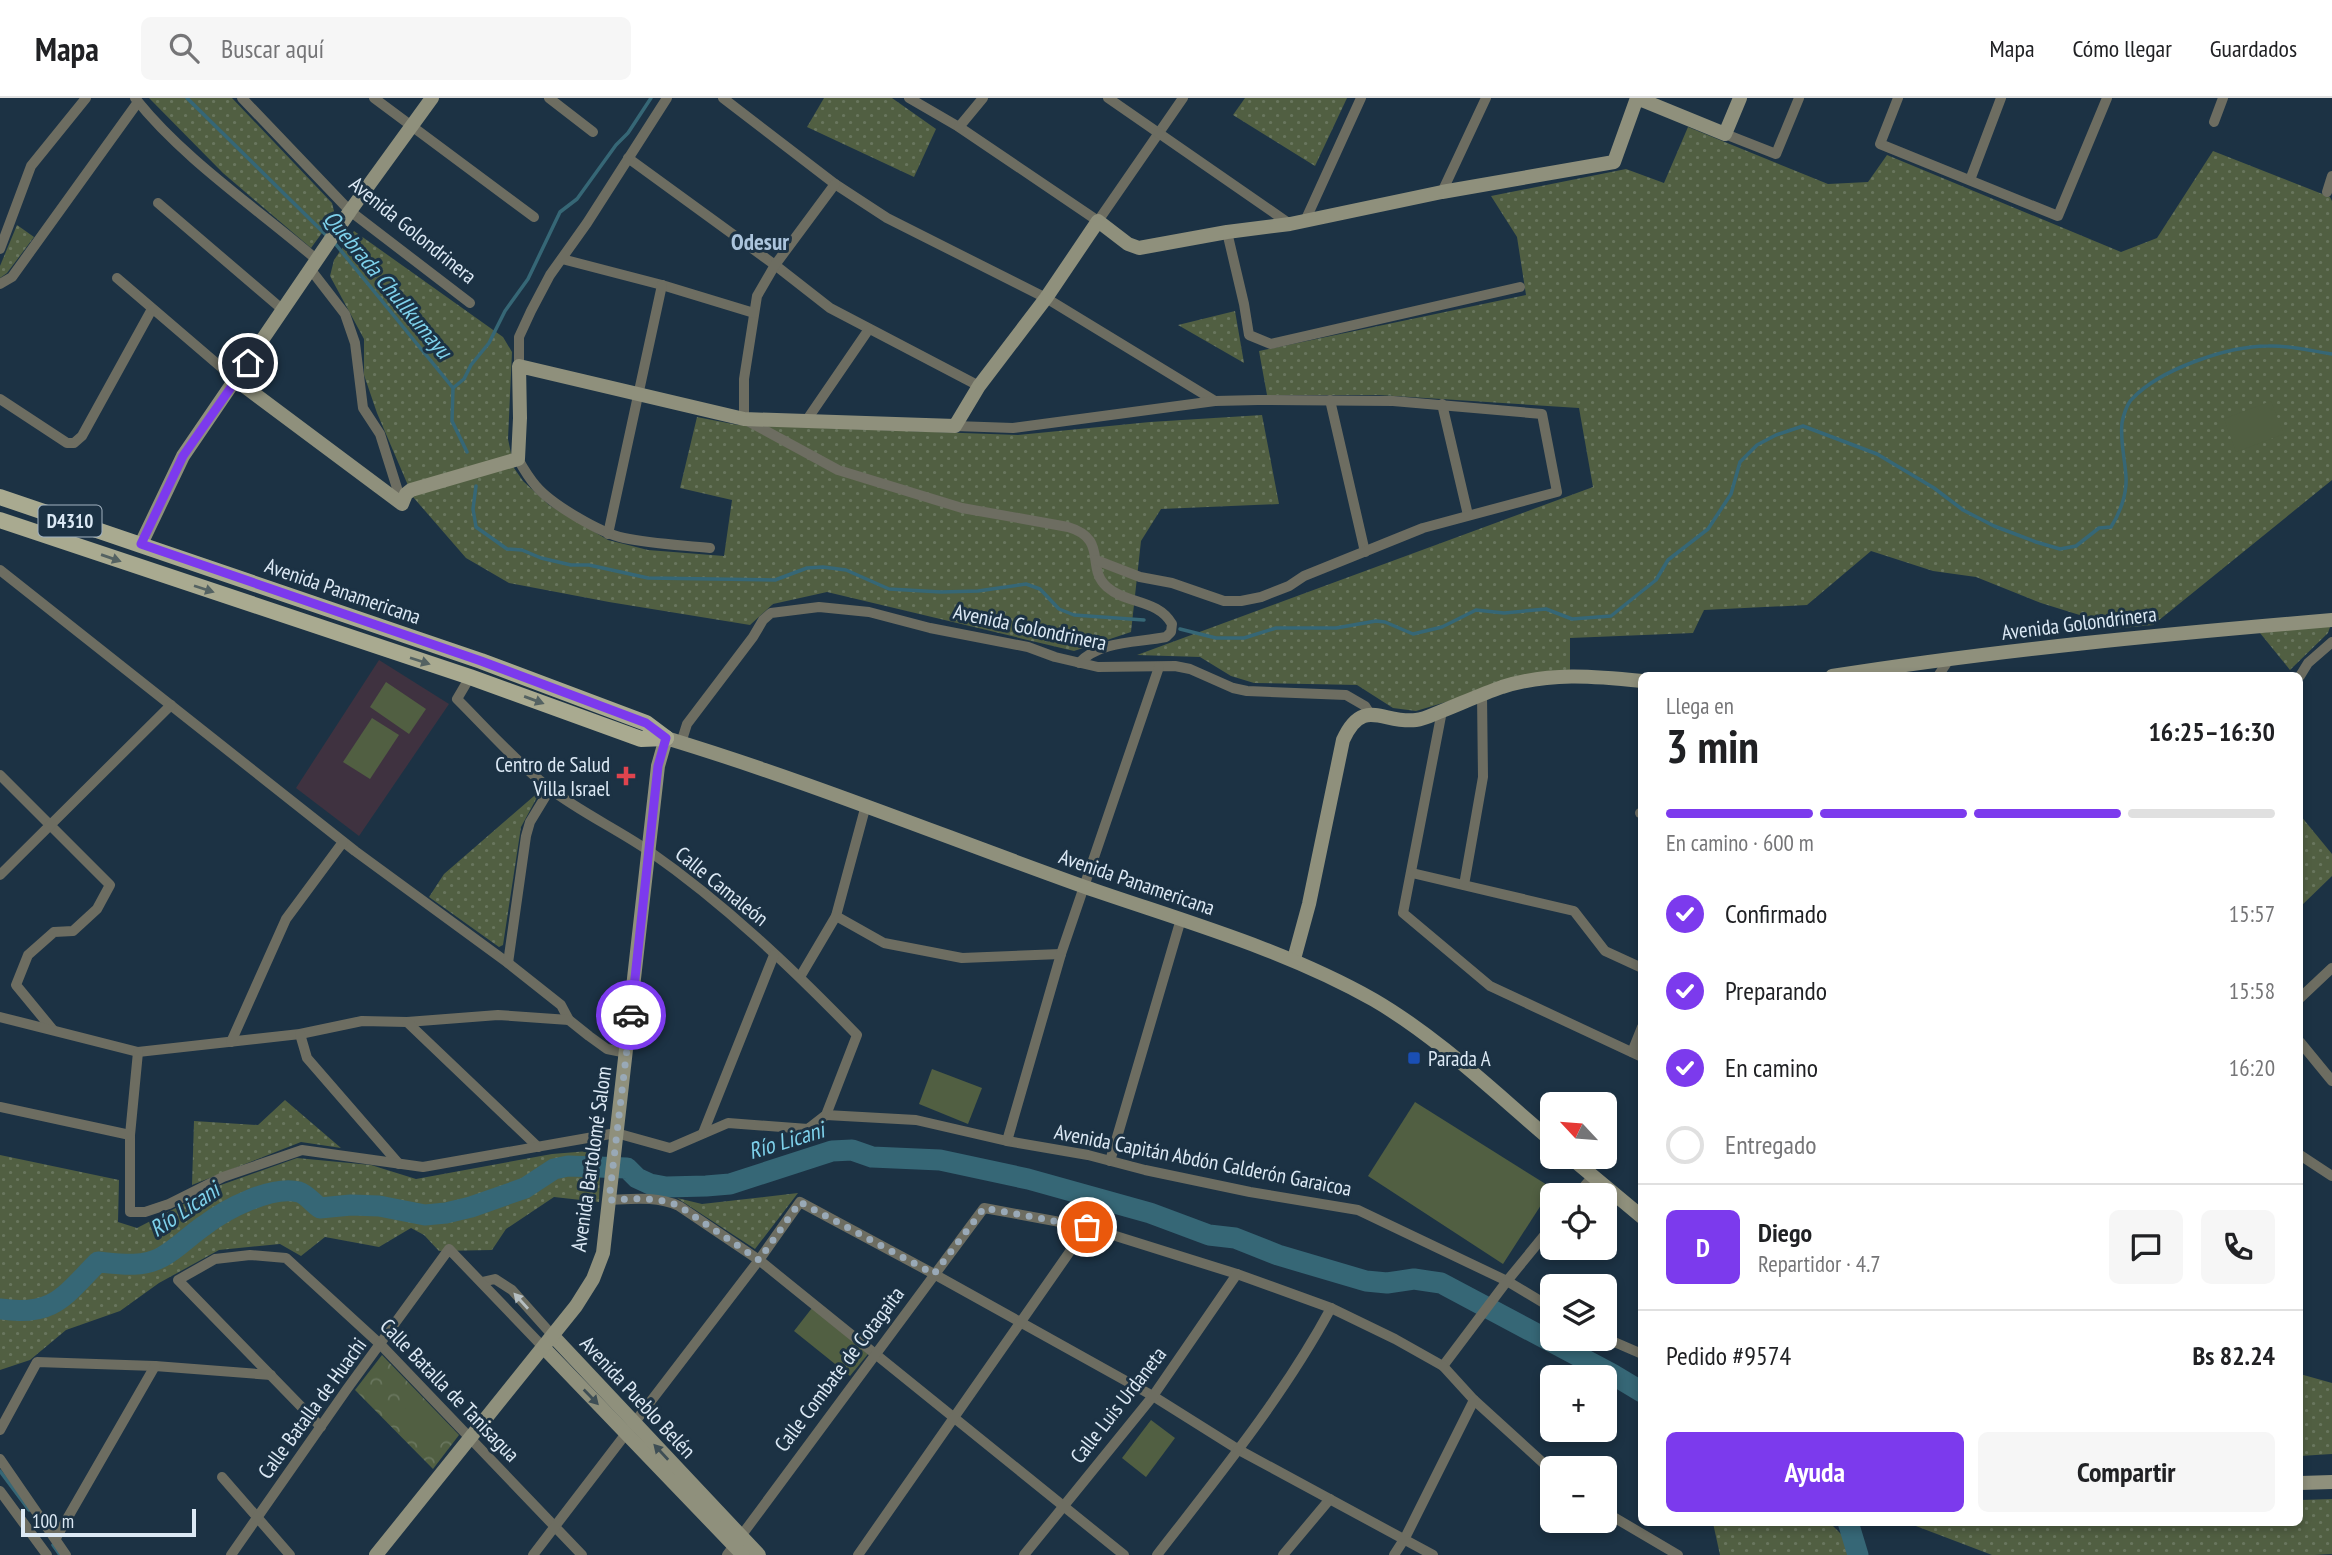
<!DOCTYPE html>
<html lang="es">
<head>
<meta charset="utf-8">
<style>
	body { margin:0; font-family:"PT Sans Narrow",sans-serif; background:#f6f6f6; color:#202124; height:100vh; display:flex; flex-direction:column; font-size:26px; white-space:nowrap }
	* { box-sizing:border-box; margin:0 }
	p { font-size:23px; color:#757577 }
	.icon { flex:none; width:38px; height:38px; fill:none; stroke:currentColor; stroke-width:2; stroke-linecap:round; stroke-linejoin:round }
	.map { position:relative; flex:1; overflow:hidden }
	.side { position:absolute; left:1638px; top:574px; width:665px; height:854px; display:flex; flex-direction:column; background:#fff; border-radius:10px; box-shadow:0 4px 10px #0003 }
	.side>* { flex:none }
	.needle { width:46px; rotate:296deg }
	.tools { position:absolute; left:1540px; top:994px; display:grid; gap:14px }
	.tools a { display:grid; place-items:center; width:77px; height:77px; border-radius:10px; background:#fff; box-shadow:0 4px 10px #0003; font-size:35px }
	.scale { position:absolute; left:21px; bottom:18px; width:175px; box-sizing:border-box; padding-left:7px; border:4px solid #dce9f5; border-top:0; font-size:19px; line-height:24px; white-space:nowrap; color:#dce9f5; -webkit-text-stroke:5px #1c3244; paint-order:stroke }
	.pin { position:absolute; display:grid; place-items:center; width:60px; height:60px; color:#fff; margin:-30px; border:4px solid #fff; border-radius:50%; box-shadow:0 2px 7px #0007 }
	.courier { position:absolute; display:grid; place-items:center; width:70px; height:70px; margin:-35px; border:5px solid #7c3aed; border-radius:50%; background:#fff; color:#222; box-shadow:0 2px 9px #0007 }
	.headline em { font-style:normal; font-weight:600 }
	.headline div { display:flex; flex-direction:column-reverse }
	.headline { display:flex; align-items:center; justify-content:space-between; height:119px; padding:0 28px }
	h1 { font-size:46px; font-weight:600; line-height:52px }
	.bar { display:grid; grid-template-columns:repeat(4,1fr); gap:10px 7px; align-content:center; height:84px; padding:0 28px }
	.bar i { height:9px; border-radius:5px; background:#e0e0e0 }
	.bar .on { background:#7c3aed }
	.bar p { grid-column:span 4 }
	.line { display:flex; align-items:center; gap:18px; padding:0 28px; border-top:2px solid #e0e0e0 }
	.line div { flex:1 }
	.round { display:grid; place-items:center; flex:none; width:74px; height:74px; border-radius:10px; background:#f6f6f6 }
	ol { padding:0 28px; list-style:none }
	li { display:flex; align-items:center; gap:21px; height:77px }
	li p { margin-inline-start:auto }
	li .icon { padding:7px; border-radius:50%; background:#7c3aed; color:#fff; stroke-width:4 }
	li:last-child { color:#757577 }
	li i { width:38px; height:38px; border:4px solid #e0e0e0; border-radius:50% }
	.primary-button { display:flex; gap:14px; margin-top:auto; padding:14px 28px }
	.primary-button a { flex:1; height:80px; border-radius:10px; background:#7c3aed; color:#fff; font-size:28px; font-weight:600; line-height:80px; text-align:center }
	.primary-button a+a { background:#f6f6f6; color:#202124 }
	header { display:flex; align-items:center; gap:42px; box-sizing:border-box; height:98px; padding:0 35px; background:#fff; border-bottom:2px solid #e0e0e0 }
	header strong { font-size:33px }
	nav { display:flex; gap:38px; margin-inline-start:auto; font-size:24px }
	.search { width:490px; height:63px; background:#f6f6f6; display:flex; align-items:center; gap:18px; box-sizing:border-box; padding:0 24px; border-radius:10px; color:#757577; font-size:26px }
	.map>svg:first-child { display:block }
</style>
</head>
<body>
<header>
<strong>Mapa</strong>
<div class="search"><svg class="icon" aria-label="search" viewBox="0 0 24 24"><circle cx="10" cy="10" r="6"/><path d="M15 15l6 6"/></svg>Buscar aquí</div>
<nav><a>Mapa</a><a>Cómo llegar</a><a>Guardados</a></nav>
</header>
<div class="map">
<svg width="2332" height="1457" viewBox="0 0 2332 1457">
	<defs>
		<pattern id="grass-dots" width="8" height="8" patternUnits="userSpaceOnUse" patternTransform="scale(1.75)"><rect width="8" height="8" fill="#515f42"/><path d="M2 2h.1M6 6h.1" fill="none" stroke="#69765e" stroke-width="1.8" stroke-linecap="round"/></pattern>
		<pattern id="park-crowns" width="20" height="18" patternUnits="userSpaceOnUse" patternTransform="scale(1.75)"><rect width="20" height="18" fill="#515f42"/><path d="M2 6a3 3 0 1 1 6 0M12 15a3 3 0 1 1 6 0" fill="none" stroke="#69765e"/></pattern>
	</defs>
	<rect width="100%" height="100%" fill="#1c3244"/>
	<polygon fill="#3f3240" points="379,562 449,606 359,738 296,690"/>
	<g fill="url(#grass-dots)">
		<polygon points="149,0 232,0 332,105 335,117 311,150 223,75"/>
		<polygon points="824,0 892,0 936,31 914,79 807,29"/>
		<polygon points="1245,0 1347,0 1315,68 1233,17"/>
		<polygon points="1688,29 1828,86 1868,84 1887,57 2121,154 2157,140 2213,53 2330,99 2332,103 2332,382 2153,527 2111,531 2086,519 2041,505 1976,479 1933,473 1871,453 1807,507 1704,512 1693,535 1570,540 1570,574 1529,579 1416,613 1393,610 1357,587 1254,585 1231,578 1200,559 1137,557 1593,389 1579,310 1379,297 1267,297 1259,253 1526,197 1517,139 1491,98 1626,71 1664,85"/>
		<polygon points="17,127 34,139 7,175 0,180 0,168"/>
		<polygon points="354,133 503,239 512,254 508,341 514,370 523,383 549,407 608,442 648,452 724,458 732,402 680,390 697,319 738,327 1018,337 1150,324 1262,317 1279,406 1161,411 1141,443 1131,534 1074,553 827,494 773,506 750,527 609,504 509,485 466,460 413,399 377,315 364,277 364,241 330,178 334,162"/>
		<polygon points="1235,213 1244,265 1178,227"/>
		<polygon points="2331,526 2328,535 2290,572 2260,535"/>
		<polygon points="541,692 521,729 503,847 499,849 429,799 444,776"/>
		<polygon points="2300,717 2332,756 2332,778 2300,809"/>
		<polygon points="285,1002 341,1050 301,1044 192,1087 194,1023 258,1027"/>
		<polygon points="601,1052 599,1104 554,1099 506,1131 492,1152 439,1153 424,1137 411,1130 379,1149 325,1139 301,1158 280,1146 219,1152 159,1185 120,1213 66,1232 30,1262 0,1272 0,1057 119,1082 118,1124 137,1130 218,1088 297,1060 371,1067 416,1081 552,1056"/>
		<polygon points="798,1095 755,1151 677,1100 702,1106"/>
		<polygon points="2300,1276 2332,1285 2332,1356 2300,1358"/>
		<polygon points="2332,1401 2332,1456 2314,1457 1992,1457 1908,1425 2300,1424 2300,1402"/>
		<polygon points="1713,1425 1830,1425 1842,1437 1850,1457 1720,1457"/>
	</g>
	<polygon fill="url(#park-crowns)" points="382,1257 459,1337 433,1371 355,1292"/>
	<g fill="#515f42">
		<polygon points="2271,303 2284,336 2236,354 2224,321"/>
		<polygon points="386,584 426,611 409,636 370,609"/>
		<polygon points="372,620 399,637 370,681 343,664"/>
		<polygon points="932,971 982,990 968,1026 919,1006"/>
		<polygon points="1415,1004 1552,1090 1503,1166 1368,1078"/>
		<polygon points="812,1210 868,1256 850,1278 794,1233"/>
		<polygon points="417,1298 454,1332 430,1358 394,1323"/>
		<polygon points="1151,1322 1175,1340 1146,1379 1122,1360"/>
	</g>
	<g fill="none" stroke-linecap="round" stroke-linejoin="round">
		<g stroke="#366776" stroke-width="3.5">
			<polyline points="187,0 327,138"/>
			<polyline points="333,143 453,290 452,323 467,354"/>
			<polyline points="453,290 464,281 471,267 489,245 505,213 528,181 560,114 577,101 616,47 628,35 651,0"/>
			<polyline points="476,388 473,411 476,429 507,451 522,452 541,460 571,467 589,467 648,480 775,482 807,470 823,469 846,472 889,491 941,494 978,493 1026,486 1040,491 1059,511 1074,517 1144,522"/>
			<path d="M1180 531 1216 540H1244L1276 530H1336L1376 523 1385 524 1413 536 1442 529 1476 512 1504 515 1546 511 1572 521 1611 518 1656 482 1668 462 1708 431 1731 396 1740 364 1757 347 1776 337 1803 328 1877 356 1934 390 1963 412 1994 428 2036 444 2060 451 2076 448 2099 430 2111 429C2120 415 2127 396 2126 379 2125 361 2120 343 2122 325 2123 318 2127 306 2132 301 2160 271 2228 248 2268 248 2289 247 2312 253 2332 256"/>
			<polyline points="0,1373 29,1412"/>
			<polyline points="53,1447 60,1457"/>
		</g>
		<g stroke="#366776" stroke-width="21">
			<path d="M0 1211C54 1219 64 1198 98 1164 119 1166 143 1170 162 1159 177 1151 190 1137 205 1127 226 1111 272 1087 299 1094 306 1096 313 1105 320 1110L351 1107 379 1108 425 1117 446 1115 471 1109 525 1090 554 1071 568 1068 627 1070 637 1080 650 1086 666 1089 706 1088 730 1086 832 1053 852 1052 872 1059 940 1062 1028 1081 1150 1115 1209 1137 1235 1140 1278 1157 1366 1183 1387 1185 1414 1181 1441 1185 1612 1276 1642 1294"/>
			<polyline points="1848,1424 1858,1457"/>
		</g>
		<g stroke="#6d6d61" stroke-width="10">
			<path d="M135 0C183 61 258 111 317 162"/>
			<polyline points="242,0 350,113 470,205"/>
			<polyline points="374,0 534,119"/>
			<polyline points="549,0 593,34"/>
			<polyline points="723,0 835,86 887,120 1046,200 1215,303"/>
			<polyline points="909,0 959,29 1098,123 1183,0"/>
			<polyline points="1108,0 1290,126"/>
			<polyline points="1898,0 1880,46 2058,118 2107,0"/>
			<polyline points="2214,24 2223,0"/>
			<polyline points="959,29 983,0"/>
			<polyline points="1725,36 1776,56 1799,0"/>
			<polyline points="628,60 775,167 830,210 979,288"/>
			<polyline points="1970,82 2001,0"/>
			<path d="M835 86 775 167 757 198 744 281V321L838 372 962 410 1068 429C1109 441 1085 470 1107 489 1126 506 1158 501 1172 526L1171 534 1166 539C1137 545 1101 542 1079 565"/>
			<polyline points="1442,94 1486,0"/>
			<polyline points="2327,94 2332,78"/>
			<polyline points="158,105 283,212"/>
			<polyline points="1305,123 1361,0"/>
			<polyline points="1227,134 1244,206 1249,237 1271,246 1520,189"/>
			<polyline points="0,151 31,68 86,0"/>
			<polyline points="562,161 662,187 754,215"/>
			<polyline points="311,172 345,216 355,245 363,310 380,336 402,406"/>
			<polyline points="117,180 236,282"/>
			<polyline points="0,186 12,179 138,4"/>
			<polyline points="519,268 519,239 531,213 550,177 587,125 667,0"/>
			<polyline points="0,301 67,345 74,345 82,338 152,211"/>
			<polyline points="1330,302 1365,454"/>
			<polyline points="1442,306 1468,417"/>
			<polyline points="806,323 869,231"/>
			<polyline points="955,328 1013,330 1215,303 1258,302 1393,303 1542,316 1557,394 1423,430 1304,478 1289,488 1261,499 1241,503 1224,503 1172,485 1140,479 1096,462"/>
			<path d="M518 361C523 370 529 380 536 388 551 406 600 435 624 440 652 446 682 447 710 450"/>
			<polyline points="608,436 662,187"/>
			<polyline points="0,472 355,753 508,865 561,907 569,922 589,938 607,951 627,955"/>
			<polyline points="1938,578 1948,563"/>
			<polyline points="2300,578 2308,565 2332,544"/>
			<polyline points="1442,613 1403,815 1490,888 1642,959"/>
			<polyline points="681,645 687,626 753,539 763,522 771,515 819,509 869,514 930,530 1028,549 1055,559 1098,569 1175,568 1190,571 1233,590 1247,593 1346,597 1365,608 1370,616"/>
			<polyline points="0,677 110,787 97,811 73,833 54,834 28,857 16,887 53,932"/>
			<polyline points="1640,715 1642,716"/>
			<polyline points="1412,775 1574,813 1605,853 1642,870"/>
			<polyline points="0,777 171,607"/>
			<polyline points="1464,787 1483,679 1482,597"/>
			<polyline points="836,818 884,845 962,860 1061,856"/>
			<polyline points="508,865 526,738 530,724 550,691"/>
			<polyline points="800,879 836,818 866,707"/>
			<polyline points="2300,900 2332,870"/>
			<polyline points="0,919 138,954 300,936 362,923 407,924 498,917 569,922"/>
			<polyline points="407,924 538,1049"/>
			<polyline points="300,936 307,960 399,1066"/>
			<polyline points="231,944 286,821 343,744"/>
			<polyline points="2300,944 2332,983"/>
			<path d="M138 954 130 1037V1114H145L169 1106 223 1079 302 1052 423 1069 616 1035 670 1050 728 1025 808 1031 826 1017 857 937C793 871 725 806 649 753 617 731 580 714 549 690 516 664 487 631 457 601L470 579"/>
			<polyline points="1632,954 1642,929"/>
			<polyline points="0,1009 130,1037"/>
			<polyline points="826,1017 916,1022 1007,1043 1088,1057 1145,1072 1250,1094 1358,1112 1507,1183 1552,1210"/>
			<polyline points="703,1035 774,857"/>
			<polyline points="1007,1043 1061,856 1159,569"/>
			<polyline points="2300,1057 2332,1078"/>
			<polyline points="1110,1063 1181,821"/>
			<polyline points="1577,1097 1593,1078"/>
			<path d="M609 1102C633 1101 657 1098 679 1108L759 1162 1124 1457"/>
			<polyline points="482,1184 495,1181 512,1192 553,1238"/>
			<polyline points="1605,1240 1642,1256"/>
			<polyline points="1443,1268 1507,1183 1552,1128"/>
			<polyline points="321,1329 178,1182 215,1161 250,1157 286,1160 381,1247 582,1457"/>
			<polyline points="0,1332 37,1264 155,1268 271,1277"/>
			<polyline points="0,1361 66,1457"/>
			<polyline points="222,1379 290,1457"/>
			<polyline points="0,1393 47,1457"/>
			<polyline points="1605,1414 1678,1457"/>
			<polyline points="56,1440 155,1268"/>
			<polyline points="231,1457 347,1291 449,1151 544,1250"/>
			<polyline points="533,1457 759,1162 800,1104 934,1176 1153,1298 1239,1352 1433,1457"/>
			<polyline points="727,1457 984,1110 1087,1129 1237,1176 1331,1210 1395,1241 1443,1268 1474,1302 1552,1373"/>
			<polyline points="858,1457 1087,1129"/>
			<polyline points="1024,1457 1153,1298 1237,1176"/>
			<path d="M1157 1457C1219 1377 1283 1299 1331 1210"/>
			<polyline points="1283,1457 1330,1401"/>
			<polyline points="1394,1457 1405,1440 1474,1302"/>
		</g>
		<g stroke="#8f907c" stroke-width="14">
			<polyline points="236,282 402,406 406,396 411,392 518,361 520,320 519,268 744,321 955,328 979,288 1046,200 1098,123 1128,146 1139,150 1227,134 1290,126 1442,94 1614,64 1637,0 1725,36 1740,0"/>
			<polyline points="141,446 183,358 350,113 432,0"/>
			<path d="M1832 578C1997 552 2165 536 2332 522"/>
			<path d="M1294 861 1309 806 1343 642C1363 598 1383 626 1416 622 1425 621 1434 616 1442 613 1462 605 1482 596 1502 589 1549 574 1594 578 1642 583"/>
			<polyline points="1570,1059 1642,1119"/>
			<polyline points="553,1238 759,1457"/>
			<polyline points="544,1250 743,1457"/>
			<polyline points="2300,1385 2332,1384"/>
			<path d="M376 1457 576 1208 593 1181 603 1155 658 668 666 640C808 683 945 739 1085 789 1183 823 1284 851 1374 902 1439 940 1495 995 1552 1043"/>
		</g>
		<g stroke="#a9aa90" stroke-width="16">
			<polyline points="0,399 481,563 646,625 666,640"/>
			<polyline points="0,422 470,579 641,641 666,640"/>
		</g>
	</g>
	<defs><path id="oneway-solid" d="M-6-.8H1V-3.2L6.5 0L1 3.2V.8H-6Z" transform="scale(1.75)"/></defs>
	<g fill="#546262">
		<use href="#oneway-solid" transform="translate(111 460) rotate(19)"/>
		<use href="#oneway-solid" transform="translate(204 491) rotate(18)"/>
		<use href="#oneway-solid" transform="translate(420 563) rotate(18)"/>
		<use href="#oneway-solid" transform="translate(534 602) rotate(20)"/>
	</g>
	<use fill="#b5bec1" href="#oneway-solid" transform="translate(521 1203) rotate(-132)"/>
	<g fill="#3e4e55">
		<use href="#oneway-solid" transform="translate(591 1299) rotate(46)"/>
		<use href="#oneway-solid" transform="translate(661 1354) rotate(-133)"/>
	</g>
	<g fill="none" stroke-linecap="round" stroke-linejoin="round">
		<path stroke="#99a9b7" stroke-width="7" stroke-dasharray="0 12.6" d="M631 917 609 1102C633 1101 656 1098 679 1108L759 1162 800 1104 934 1176 984 1110 1087 1129"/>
		<polyline stroke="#7c3aed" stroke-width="9" points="248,265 183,358 141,446 481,563 646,625 666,640 658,668 631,917"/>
	</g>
	<path fill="#e0444e" stroke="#1c3244" stroke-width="2.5" d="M622.5 667.5h7v7h7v7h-7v7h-7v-7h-7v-7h7z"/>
	<rect fill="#1a4fb4" stroke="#1c3244" stroke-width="2.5" x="1407" y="953" width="14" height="14" rx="3.5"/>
	<g text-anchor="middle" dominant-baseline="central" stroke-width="6" stroke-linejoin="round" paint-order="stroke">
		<rect fill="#1c3244" stroke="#a2b2c0" stroke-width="2" x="38.5" y="407.5" width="63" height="31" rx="5"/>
		<g font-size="19" font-weight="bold" fill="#dce9f5">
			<text x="70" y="423">D4310</text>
		</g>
		<g font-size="21" fill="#dce9f5" stroke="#1c3244">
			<text transform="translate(413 132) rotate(39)">Avenida Golondrinera</text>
			<text transform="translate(343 493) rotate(19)">Avenida Panamericana</text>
			<text transform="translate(2079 525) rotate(-7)">Avenida Golondrinera</text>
			<text transform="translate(1030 529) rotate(12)">Avenida Golondrinera</text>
			<text transform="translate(1137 784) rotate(19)">Avenida Panamericana</text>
			<text transform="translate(722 788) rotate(39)">Calle Camaleón</text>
			<text transform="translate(591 1061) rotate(-82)">Avenida Bartolomé Salom</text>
			<text transform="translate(1203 1062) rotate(11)">Avenida Capitán Abdón Calderón Garaicoa</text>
			<text transform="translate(839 1271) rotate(-53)">Calle Combate de Cotagaita</text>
			<text transform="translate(450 1292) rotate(46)">Calle Batalla de Tanisagua</text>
			<text transform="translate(638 1299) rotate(47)">Avenida Pueblo Belén</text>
			<text transform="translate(1118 1307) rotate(-52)">Calle Luis Urdaneta</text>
			<text transform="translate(312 1310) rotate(-54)">Calle Batalla de Huachi</text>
		</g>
		<g font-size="21" fill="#dce9f5" stroke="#1c3244" text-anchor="end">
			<text x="610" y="666">Centro de Salud<tspan x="610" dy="24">Villa Israel</tspan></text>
			<text x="1428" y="960" text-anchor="start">Parada A</text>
		</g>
		<g font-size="23" font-weight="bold" fill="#acc5dd" stroke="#1c3244">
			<text x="760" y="143">Odesur</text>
		</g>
		<g font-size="23" font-style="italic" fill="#7ed1eb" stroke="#1c3244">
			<text transform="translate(388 186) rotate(50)">Quebrada Chullkumayu</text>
			<text transform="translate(786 1042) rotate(-17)">Río Licani</text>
			<text transform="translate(184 1111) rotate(-34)">Río Licani</text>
		</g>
	</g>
</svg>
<div class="tools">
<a><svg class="needle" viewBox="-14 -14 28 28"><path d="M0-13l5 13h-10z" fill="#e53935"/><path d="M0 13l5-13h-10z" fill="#757577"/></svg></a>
<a><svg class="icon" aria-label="locate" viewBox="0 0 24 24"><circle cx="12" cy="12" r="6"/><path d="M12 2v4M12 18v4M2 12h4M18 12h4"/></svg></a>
<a><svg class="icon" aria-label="layers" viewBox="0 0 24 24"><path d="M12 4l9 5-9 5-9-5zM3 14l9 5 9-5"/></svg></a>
<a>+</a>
<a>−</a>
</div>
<div class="scale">100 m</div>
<div class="pin" style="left:1087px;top:1129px;background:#ea580c"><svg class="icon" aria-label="bag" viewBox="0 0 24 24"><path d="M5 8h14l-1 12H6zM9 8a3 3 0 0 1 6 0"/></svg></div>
<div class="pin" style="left:248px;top:265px;background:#1f2937"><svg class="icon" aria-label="home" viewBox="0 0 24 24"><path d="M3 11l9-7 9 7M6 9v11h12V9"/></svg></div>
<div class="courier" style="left:631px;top:917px"><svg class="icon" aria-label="car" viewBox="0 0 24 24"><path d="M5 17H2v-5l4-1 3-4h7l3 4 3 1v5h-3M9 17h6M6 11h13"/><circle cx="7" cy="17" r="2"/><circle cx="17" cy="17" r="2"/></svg></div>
<section class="side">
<div class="headline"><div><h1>3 min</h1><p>Llega en</p></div><em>16:25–16:30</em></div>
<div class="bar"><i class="on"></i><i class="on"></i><i class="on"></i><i></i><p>En camino · 600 m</p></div>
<ol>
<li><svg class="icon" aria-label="check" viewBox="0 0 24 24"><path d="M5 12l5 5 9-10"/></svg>Confirmado<p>15:57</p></li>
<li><svg class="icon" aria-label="check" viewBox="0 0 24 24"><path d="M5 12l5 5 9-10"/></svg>Preparando<p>15:58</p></li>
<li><svg class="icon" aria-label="check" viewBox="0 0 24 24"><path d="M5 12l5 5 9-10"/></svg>En camino<p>16:20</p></li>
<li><i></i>Entregado</li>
</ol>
<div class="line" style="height:126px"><b class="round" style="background:#7c3aed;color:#fff">D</b><div><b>Diego</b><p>Repartidor · 4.7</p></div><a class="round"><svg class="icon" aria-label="chat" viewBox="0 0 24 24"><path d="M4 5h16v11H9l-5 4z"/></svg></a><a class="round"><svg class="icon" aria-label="phone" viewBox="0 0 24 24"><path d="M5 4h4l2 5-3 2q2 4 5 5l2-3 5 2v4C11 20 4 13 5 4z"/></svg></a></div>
<div class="line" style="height:91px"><div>Pedido #9574</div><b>Bs 82.24</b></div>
<div class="primary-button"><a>Ayuda</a><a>Compartir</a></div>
</section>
</div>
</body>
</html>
